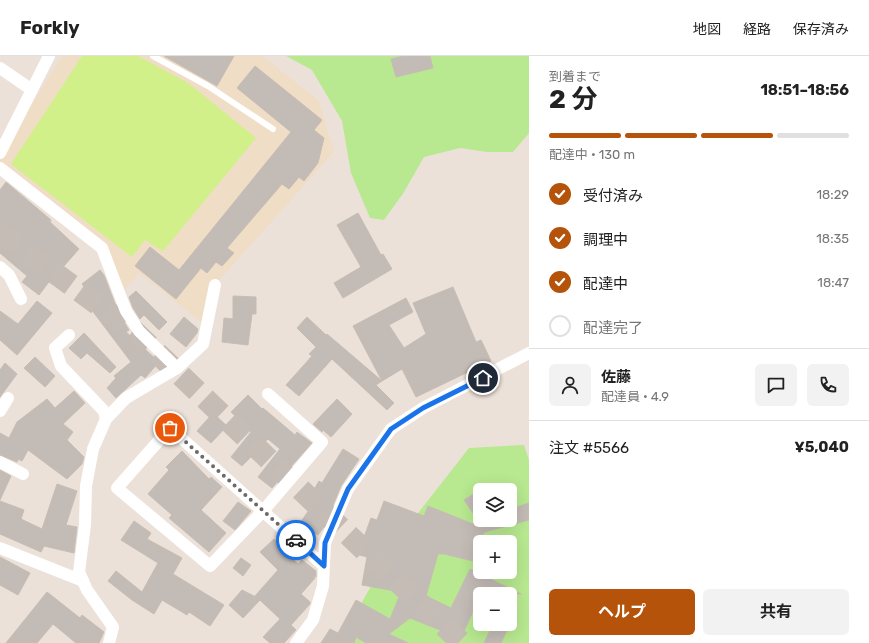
<!DOCTYPE html>
<html lang="ja">
<head>
<meta charset="utf-8">
<style>
	body { margin:0; font-family:Rubik,"Noto Sans JP",sans-serif; background:#f2f2f2; color:#222; height:100vh; display:flex; flex-direction:column; font-size:15px; white-space:nowrap }
	* { box-sizing:border-box; margin:0 }
	p { font-size:13px; color:#767676 }
	.icon { flex:none; width:22px; height:22px; fill:none; stroke:currentColor; stroke-width:2; stroke-linecap:round; stroke-linejoin:round }
	.map { position:relative; flex:1; overflow:hidden }
	.sheet { display:flex; flex-direction:column; background:#fff; width:340px }
	.sheet>* { flex:none }
	.tools { position:absolute; left:473px; top:427px; display:grid; gap:8px }
	.tools a { display:grid; place-items:center; width:44px; height:44px; border-radius:6px; background:#fff; box-shadow:0 4px 16px #0002; font-size:20px }
	.pin { position:absolute; display:grid; place-items:center; width:34px; height:34px; color:#fff; margin:-17px; border:2px solid #fff; border-radius:50%; box-shadow:0 1px 4px #0007 }
	.courier { position:absolute; display:grid; place-items:center; width:40px; height:40px; margin:-20px; border:3px solid #1a73e8; border-radius:50%; background:#fff; color:#222; box-shadow:0 1px 5px #0007 }
	.summary em { font-style:normal; font-weight:700 }
	.summary div { display:flex; flex-direction:column-reverse }
	.summary { display:flex; align-items:center; justify-content:space-between; height:68px; padding:0 20px }
	h1 { font-size:26px; font-weight:700; line-height:30px }
	.bar { display:grid; grid-template-columns:repeat(4,1fr); gap:6px 4px; align-content:center; height:48px; padding:0 20px }
	.bar i { height:5px; border-radius:3px; background:#e0e0e0 }
	.bar .current { background:#b45309 }
	.bar p { grid-column:span 4 }
	.line { display:flex; align-items:center; gap:10px; padding:0 20px; border-top:1px solid #e0e0e0 }
	.line div { flex:1 }
	.round { display:grid; place-items:center; flex:none; width:42px; height:42px; border-radius:6px; background:#f2f2f2 }
	ol { padding:0 20px; list-style:none }
	li { display:flex; align-items:center; gap:12px; height:44px }
	li p { margin-inline-start:auto }
	li .icon { padding:4px; border-radius:50%; background:#b45309; color:#fff; stroke-width:4 }
	li:last-child { color:#767676 }
	li i { width:22px; height:22px; border:2px solid #e0e0e0; border-radius:50% }
	.action { display:flex; gap:8px; margin-top:auto; padding:8px 20px }
	.action a { flex:1; height:46px; border-radius:6px; background:#b45309; color:#fff; font-size:16px; font-weight:700; line-height:46px; text-align:center }
	.action a+a { background:#f2f2f2; color:#222 }
	header { display:flex; align-items:center; gap:24px; box-sizing:border-box; height:56px; padding:0 20px; background:#fff; border-bottom:1px solid #e0e0e0 }
	header strong { font-size:19px }
	nav { display:flex; gap:22px; margin-inline-start:auto; font-size:14px }
	main { display:flex; flex:1; min-height:0 }
	.map>svg:first-child { display:block }
</style>
</head>
<body>
<header>
<strong>Forkly</strong>
<nav><a>地図</a><a>経路</a><a>保存済み</a></nav>
</header>
<main>
<div class="map">
<svg width="529" height="587" viewBox="0 0 529 587">
	<rect width="100%" height="100%" fill="#ece1d8"/>
	<polygon fill="#efddc6" points="62,0 263,0 319,45 334,96 215,229 207,271 140,217 120,238 99,190 0,112 0,99"/>
	<g fill="#b8e890" fill-rule="evenodd">
		<polygon points="286,0 529,0 529,77 513,96 487,96 460,92 424,101 404,136 384,164 370,162 351,117 342,65 312,14"/>
		<path d="M524 389 529 404V587H339L397 484 469 392ZM480 434H510V464H480ZM480 486H510V516H480ZM480 538H510V568H480Z"/>
	</g>
	<polygon fill="#d1f08a" points="82,0 138,0 188,27 256,82 163,195 145,184 132,201 11,108"/>
	<g fill="#c3bbb5" stroke="#c7bdb2">
		<polygon points="164,0 234,0 217,30"/>
		<polygon points="403,0 430,0 433,12 396,21 391,3"/>
		<polygon points="255,10 322,64 314,74 324,82 318,107 304,125 299,121 289,133 282,128 227,192 234,197 222,210 216,206 207,217 201,212 176,243 135,210 150,191 179,214 291,76 237,32"/>
		<polygon points="6,126 51,164 50,166 79,193 63,211 61,210 39,239 22,226 27,220 0,197 0,134"/>
		<polygon points="358,157 381,199 383,198 392,213 343,242 334,227 361,211 337,169"/>
		<polygon points="100,214 104,219 119,258 129,274 126,276 159,306 145,322 141,319 116,342 107,332 116,322 114,320 131,306 82,241 88,236 82,228"/>
		<polygon points="453,231 476,286 481,284 491,305 416,341 402,313 382,325 353,270 406,242 413,256 389,269 404,292 426,278 413,247"/>
		<polygon points="136,235 167,266 159,274 144,259 140,263 133,252 129,241"/>
		<polygon points="233,240 256,241 256,258 252,258 248,289 222,286 224,262 233,263"/>
		<polygon points="37,245 52,257 17,299 0,284 0,255 18,268"/>
		<polygon points="184,261 198,273 197,277 186,291 170,278"/>
		<polygon points="307,261 326,279 327,278 382,325 376,329 394,347 387,354 332,303 299,340 286,329 312,300 309,298 316,291 297,272"/>
		<polygon points="84,277 116,311 110,317 87,297 81,303 69,292"/>
		<polygon points="35,301 55,320 45,331 24,312"/>
		<polygon points="5,307 17,318 0,341 0,314"/>
		<polygon points="74,335 85,347 63,368 73,376 67,384 84,401 82,408 67,423 28,394 22,405 18,403 17,406 0,399 0,377 9,382 17,366 47,343 55,352"/>
		<polygon points="248,339 262,353 263,352 295,379 297,376 312,387 272,432 258,421 280,393 268,383 242,410 231,401 251,376 231,356"/>
		<polygon points="337,343 352,358 331,381 323,374 322,376 313,368"/>
		<polygon points="213,357 227,370 211,387 197,375"/>
		<polygon points="343,393 359,403 341,430 324,471 318,479 300,467 318,441 312,437 319,425 322,427"/>
		<polygon points="182,395 209,423 211,421 222,431 201,454 226,477 209,496 169,462 172,459 148,438 169,414 166,411"/>
		<polygon points="0,414 11,420 0,444"/>
		<polygon points="57,428 77,435 66,469 77,471 74,497 44,490 41,496 0,478 0,445 24,454 21,463 42,473"/>
		<polygon points="480,434 480,464 510,464 510,453 529,447 529,464 485,476 478,484 473,505 444,498 438,498 426,540 451,552 470,513 521,538 480,538 480,551 476,549 464,575 459,572 455,580 410,562 389,578 408,587 366,587 356,581 354,587 321,587 330,573 338,577 356,544 390,563 401,536 362,529 367,501 356,498 359,482 363,484 371,462 377,464 384,445 424,460 428,450 483,472 464,444"/>
		<polygon points="238,446 251,455 235,474 223,465"/>
		<polygon points="134,465 151,477 147,483 182,502 173,518 224,549 210,570 189,556 187,559 162,544 154,558 132,544 108,525 116,515 142,536 158,507 121,484"/>
		<polygon points="274,483 298,508 302,504 316,515 316,521 310,520 315,522 301,538 310,546 310,548 291,569 296,574 284,587 270,587 263,581 280,563 260,544 243,562 229,549 242,534 256,541 255,540 278,514 260,496"/>
		<polygon points="0,501 30,517 18,539 0,529"/>
		<polygon points="241,502 251,509 243,520 233,512"/>
		<polygon points="47,536 80,562 82,559 104,576 99,587 76,587 53,568 37,587 6,587"/>
		<polygon points="493,568 510,568 501,587 484,587"/>
	</g>
	<g fill="none" stroke-linecap="round" stroke-linejoin="round">
		<polyline stroke="#c5bcb5" stroke-width="22" stroke-dasharray="22 11" stroke-linecap="butt" points="0,177 134,275 462,587"/>
		<polyline stroke="#fff" stroke-width="6" points="153,0 208,30 273,73"/>
		<g stroke="#fff" stroke-width="12">
			<polyline points="0,12 32,34"/>
			<polyline points="0,97 49,0"/>
			<polyline points="0,112 102,192 126,255 139,275 177,312 203,288 215,229"/>
			<polyline points="0,211 9,219 21,243"/>
			<polyline points="69,279 55,292 61,310 104,355 106,363"/>
			<polyline points="268,338 322,386 263,455 210,510 117,432 170,372 324,510"/>
			<polyline points="0,355 8,342"/>
			<polyline points="0,406 23,418"/>
			<polyline points="0,492 83,525"/>
			<polyline points="109,587 113,571 87,534 79,516 85,469 86,430 93,393 106,363 126,342 177,312"/>
			<polyline points="296,587 313,564 323,530 325,487 348,433 391,373 423,352 529,297"/>
		</g>
	</g>
	<g fill="none" stroke-linecap="round" stroke-linejoin="round">
		<polyline stroke="#6d6966" stroke-width="4" stroke-dasharray="0 7.2" points="170,372 296,484"/>
		<polyline stroke="#1a73e8" stroke-width="5" points="296,484 324,510 325,487 348,433 391,373 423,352 483,322"/>
	</g>
</svg>
<div class="tools">
<a><svg class="icon" aria-label="layers" viewBox="0 0 24 24"><path d="M12 4l9 5-9 5-9-5zM3 14l9 5 9-5"/></svg></a>
<a>+</a>
<a>−</a>
</div>
<div class="pin" style="left:170px;top:372px;background:#ea580c"><svg class="icon" aria-label="bag" viewBox="0 0 24 24"><path d="M5 8h14l-1 12H6zM9 8a3 3 0 0 1 6 0"/></svg></div>
<div class="pin" style="left:483px;top:322px;background:#1f2937"><svg class="icon" aria-label="home" viewBox="0 0 24 24"><path d="M3 11l9-7 9 7M6 9v11h12V9"/></svg></div>
<div class="courier" style="left:296px;top:484px"><svg class="icon" aria-label="car" viewBox="0 0 24 24"><path d="M5 17H2v-5l4-1 3-4h7l3 4 3 1v5h-3M9 17h6M6 11h13"/><circle cx="7" cy="17" r="2"/><circle cx="17" cy="17" r="2"/></svg></div>
</div>
<section class="sheet">
<div class="summary"><div><h1>2 分</h1><p>到着まで</p></div><em>18:51–18:56</em></div>
<div class="bar"><i class="current"></i><i class="current"></i><i class="current"></i><i></i><p>配達中 · 130 m</p></div>
<ol>
<li><svg class="icon" aria-label="check" viewBox="0 0 24 24"><path d="M5 12l5 5 9-10"/></svg>受付済み<p>18:29</p></li>
<li><svg class="icon" aria-label="check" viewBox="0 0 24 24"><path d="M5 12l5 5 9-10"/></svg>調理中<p>18:35</p></li>
<li><svg class="icon" aria-label="check" viewBox="0 0 24 24"><path d="M5 12l5 5 9-10"/></svg>配達中<p>18:47</p></li>
<li><i></i>配達完了</li>
</ol>
<div class="line" style="height:72px"><a class="round"><svg class="icon" aria-label="person" viewBox="0 0 24 24"><circle cx="12" cy="8" r="4"/><path d="M4 21q1-7 8-7t8 7"/></svg></a><div><b>佐藤</b><p>配達員 · 4.9</p></div><a class="round"><svg class="icon" aria-label="chat" viewBox="0 0 24 24"><path d="M4 5h16v11H9l-5 4z"/></svg></a><a class="round"><svg class="icon" aria-label="phone" viewBox="0 0 24 24"><path d="M5 4h4l2 5-3 2q2 4 5 5l2-3 5 2v4C11 20 4 13 5 4z"/></svg></a></div>
<div class="line" style="height:52px"><div>注文 #5566</div><b>¥5,040</b></div>
<div class="action"><a>ヘルプ</a><a>共有</a></div>
</section>
</main>
</body>
</html>
